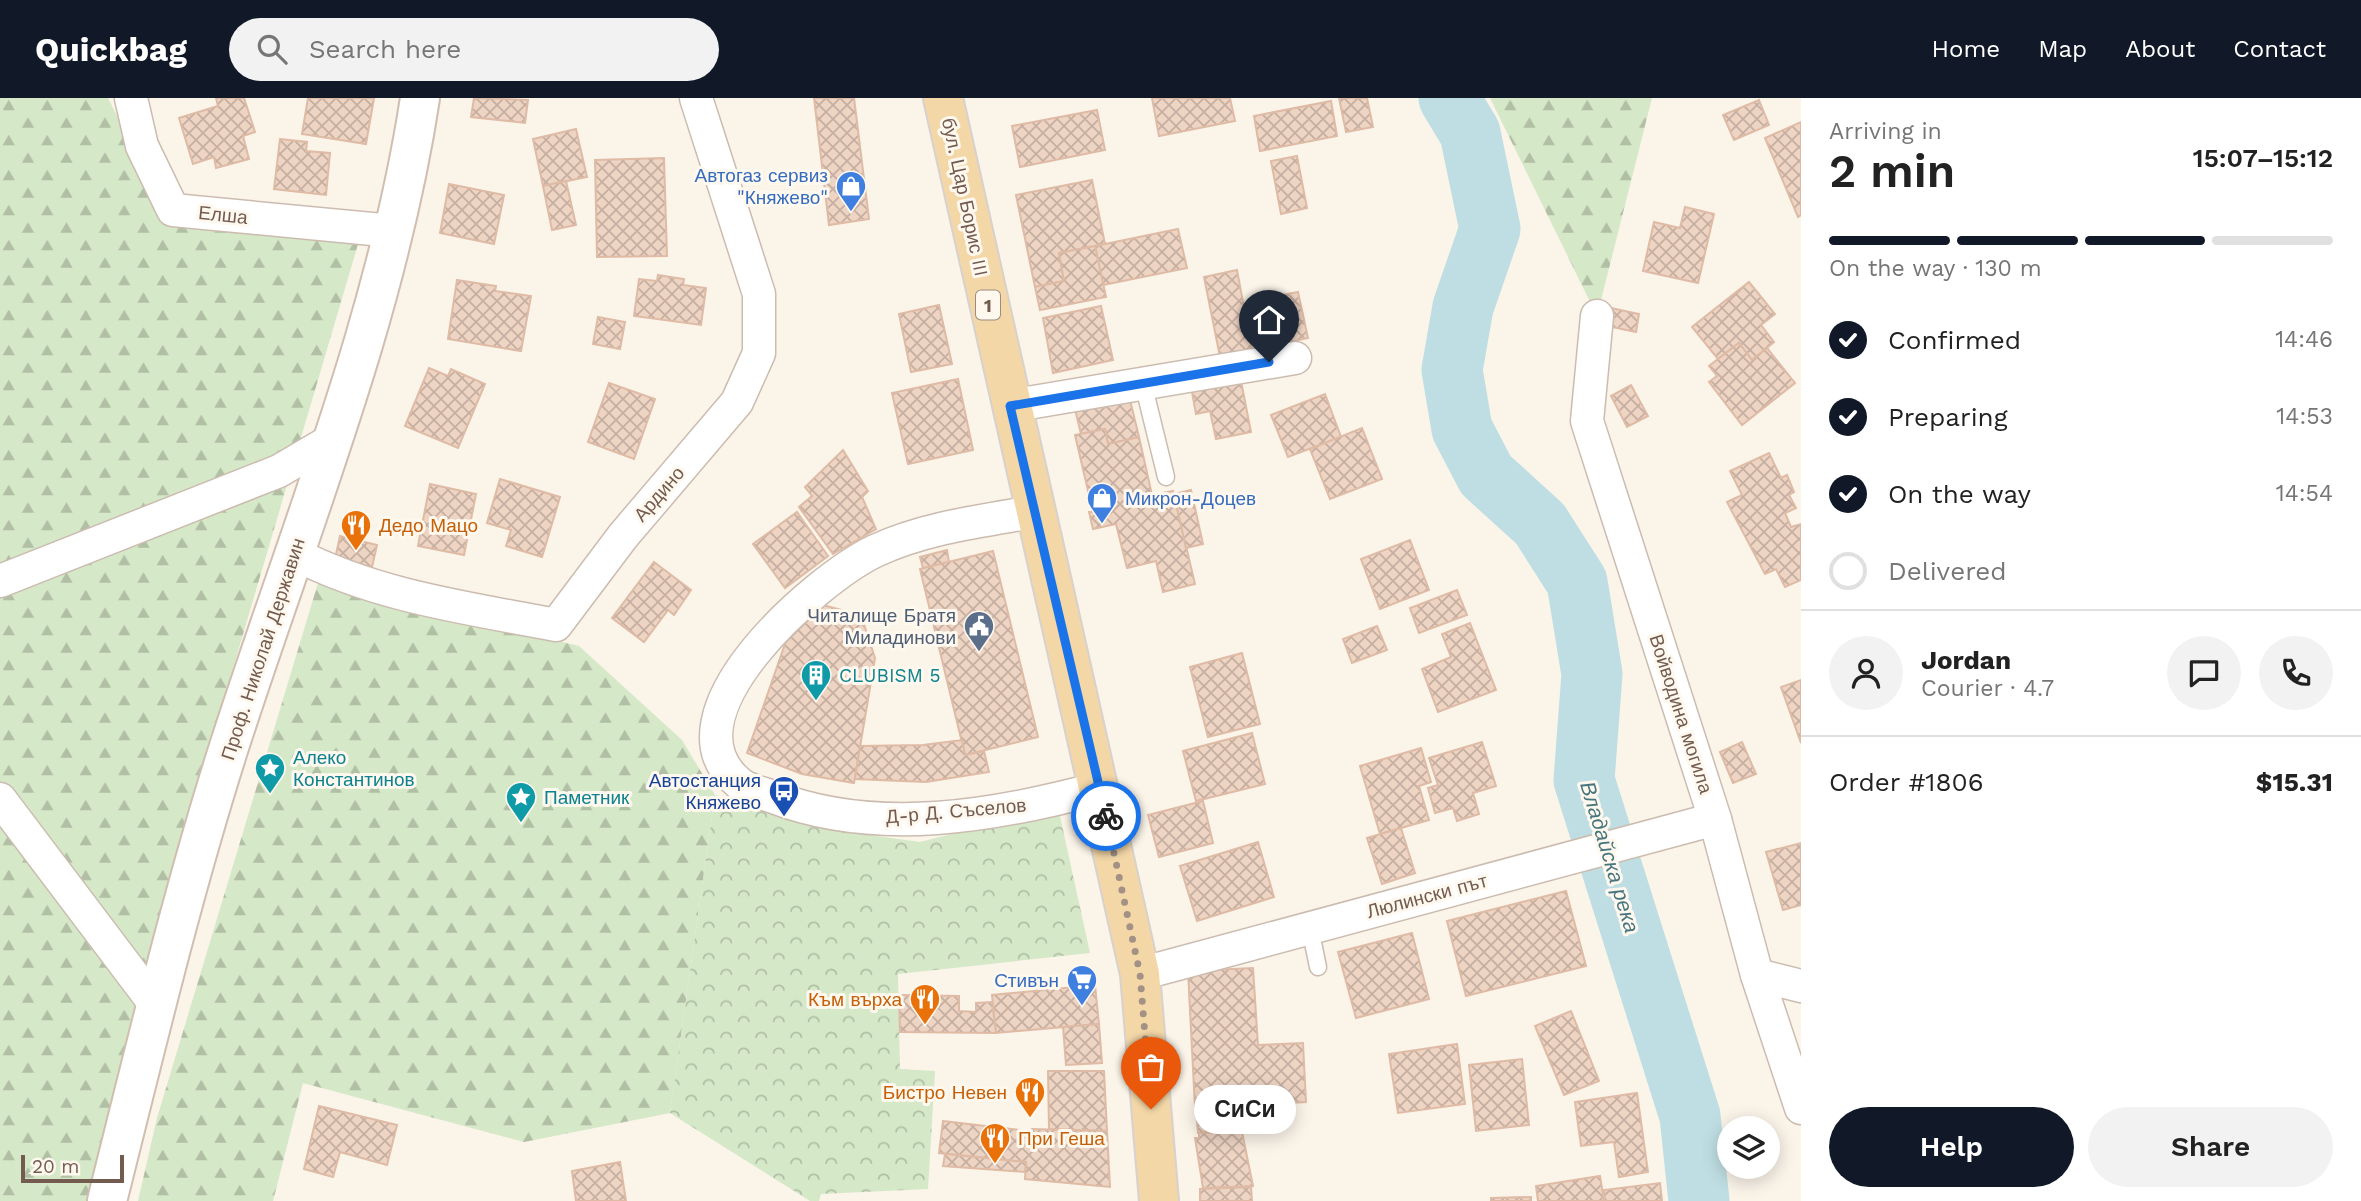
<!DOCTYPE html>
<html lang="en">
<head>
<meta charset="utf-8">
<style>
	body { margin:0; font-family:"Work Sans",sans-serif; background:#f2f2f2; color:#222; height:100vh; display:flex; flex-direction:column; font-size:26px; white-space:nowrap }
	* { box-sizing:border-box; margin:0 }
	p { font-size:23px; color:#767676 }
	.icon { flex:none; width:38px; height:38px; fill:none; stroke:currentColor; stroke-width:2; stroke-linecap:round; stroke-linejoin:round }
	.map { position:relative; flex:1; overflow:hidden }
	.side { display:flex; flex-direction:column; background:#fff; width:560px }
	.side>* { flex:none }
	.buttons { position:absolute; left:1717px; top:1018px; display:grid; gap:14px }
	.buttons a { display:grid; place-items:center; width:63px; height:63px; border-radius:50%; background:#fff; box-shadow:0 4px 18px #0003; font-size:35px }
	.scale { position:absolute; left:21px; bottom:18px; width:103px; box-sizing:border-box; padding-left:7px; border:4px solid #735c4f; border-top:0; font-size:19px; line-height:24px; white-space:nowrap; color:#735c4f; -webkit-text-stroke:5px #fef8ef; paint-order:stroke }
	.pin { position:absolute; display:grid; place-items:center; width:60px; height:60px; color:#fff; margin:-72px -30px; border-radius:50% 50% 50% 0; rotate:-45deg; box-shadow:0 0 7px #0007 }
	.pin .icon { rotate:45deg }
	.courier { position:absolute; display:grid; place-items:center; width:70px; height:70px; margin:-35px; border:5px solid #1a73e8; border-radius:50%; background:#fff; color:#222; box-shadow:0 2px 9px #0007 }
	.bubble { position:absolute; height:49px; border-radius:24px; background:#fff; box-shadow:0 4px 18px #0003; font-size:23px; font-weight:600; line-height:49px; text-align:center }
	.summary em { font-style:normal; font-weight:600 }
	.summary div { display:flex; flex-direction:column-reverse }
	.summary { display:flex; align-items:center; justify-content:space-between; height:119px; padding:0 28px }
	h1 { font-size:46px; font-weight:600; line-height:52px }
	.bar { display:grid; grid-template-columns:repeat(4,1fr); gap:10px 7px; align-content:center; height:84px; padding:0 28px }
	.bar i { height:9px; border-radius:5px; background:#e0e0e0 }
	.bar .selected { background:#111827 }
	.bar p { grid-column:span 4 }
	.line { display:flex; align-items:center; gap:18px; padding:0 28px; border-top:2px solid #e0e0e0 }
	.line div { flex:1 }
	.round { display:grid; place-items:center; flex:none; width:74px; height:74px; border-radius:37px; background:#f2f2f2 }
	ol { padding:0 28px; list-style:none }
	li { display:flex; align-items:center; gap:21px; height:77px }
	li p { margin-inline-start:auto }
	li .icon { padding:7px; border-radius:50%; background:#111827; color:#fff; stroke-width:4 }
	li:last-child { color:#767676 }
	li i { width:38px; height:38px; border:4px solid #e0e0e0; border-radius:50% }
	.action { display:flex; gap:14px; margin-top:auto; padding:14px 28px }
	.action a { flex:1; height:80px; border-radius:42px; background:#111827; color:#fff; font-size:28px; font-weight:600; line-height:80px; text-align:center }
	.action a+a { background:#f2f2f2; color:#222 }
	header { display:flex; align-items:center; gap:42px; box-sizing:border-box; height:98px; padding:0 35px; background:#111827; color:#fff }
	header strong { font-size:33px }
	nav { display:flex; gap:38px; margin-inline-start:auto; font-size:24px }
	.search { width:490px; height:63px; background:#f2f2f2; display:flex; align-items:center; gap:18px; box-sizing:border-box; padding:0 24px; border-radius:38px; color:#767676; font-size:26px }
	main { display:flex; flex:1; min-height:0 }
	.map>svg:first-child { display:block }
</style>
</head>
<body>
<header>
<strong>Quickbag</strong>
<div class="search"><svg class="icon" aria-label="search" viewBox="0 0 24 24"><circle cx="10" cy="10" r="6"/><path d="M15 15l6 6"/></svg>Search here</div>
<nav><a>Home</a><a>Map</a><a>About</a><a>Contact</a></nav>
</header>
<main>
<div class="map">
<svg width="1801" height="1103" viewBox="0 0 1801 1103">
	<defs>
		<pattern id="forest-firs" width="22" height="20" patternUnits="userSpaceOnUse" patternTransform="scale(1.75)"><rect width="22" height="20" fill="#d5e8c8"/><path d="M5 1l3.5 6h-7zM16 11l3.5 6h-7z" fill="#b1bfa5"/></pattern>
		<pattern id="park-crowns" width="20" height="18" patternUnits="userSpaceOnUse" patternTransform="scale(1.75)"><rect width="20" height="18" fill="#d5e8c8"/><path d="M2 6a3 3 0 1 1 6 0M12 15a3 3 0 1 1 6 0" fill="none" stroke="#b1bfa5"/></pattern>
		<pattern id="building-cross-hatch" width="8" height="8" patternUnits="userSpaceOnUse" patternTransform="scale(1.75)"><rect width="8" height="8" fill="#eed4c3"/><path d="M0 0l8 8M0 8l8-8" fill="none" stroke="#c5afa1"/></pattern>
	</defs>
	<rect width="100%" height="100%" fill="#fbf4e9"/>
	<g fill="url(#forest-firs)">
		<polygon points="0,0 108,0 168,118 361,136 175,767 91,1103 0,1103"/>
		<polygon points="1490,0 1652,0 1597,218"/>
		<polygon points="318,485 579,548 682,642 715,697 670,1015 524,1044 303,985 273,1103 138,1103 157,1020"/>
	</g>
	<polygon fill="url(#park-crowns)" points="715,697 834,732 920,744 1058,709 1090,855 898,876 900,971 935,973 928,1091 821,1096 819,1103 810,1103 670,1015"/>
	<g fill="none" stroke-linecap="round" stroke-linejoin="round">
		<polyline stroke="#bfdee3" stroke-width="61" points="1449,0 1470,35 1490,131 1463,209 1452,272 1462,331 1486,377 1540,426 1577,484 1592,576 1584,682 1690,1018 1699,1103"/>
	</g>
	<g fill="url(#building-cross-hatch)" stroke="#dfbba5" stroke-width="2">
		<polygon points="216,0 244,0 255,34 243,38 249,61 216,70 214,59 193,66 179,20 218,8"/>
		<polygon points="308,0 374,0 366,46 302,36"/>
		<polygon points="474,0 528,2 525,25 471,19"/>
		<polygon points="814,0 854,0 869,121 829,127"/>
		<polygon points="1152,0 1230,0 1235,23 1159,38"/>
		<polygon points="1339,0 1367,0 1373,29 1346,34"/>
		<polygon points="1759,2 1769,27 1734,42 1723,17"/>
		<polygon points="1331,3 1337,38 1260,53 1254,18"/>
		<polygon points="1097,12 1105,52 1020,69 1012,28"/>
		<polygon points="1801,24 1801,117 1798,119 1765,40"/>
		<polygon points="576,31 587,79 543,88 533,41"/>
		<polygon points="280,41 307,44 306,53 330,55 326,97 274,91"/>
		<polygon points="1297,58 1307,110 1281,116 1271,63"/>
		<polygon points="664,60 667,158 597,159 595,62"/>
		<polygon points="1092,82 1105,146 1059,155 1064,183 1035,189 1016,97"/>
		<polygon points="566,83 576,127 552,132 543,88"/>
		<polygon points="449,86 504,97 494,146 440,135"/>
		<polygon points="1685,109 1714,116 1698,185 1643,173 1654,124 1680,130"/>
		<polygon points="1178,131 1187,170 1103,187 1095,148"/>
		<polygon points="1095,148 1106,199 1040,212 1035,189 1064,183 1059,155"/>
		<polygon points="1237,172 1253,257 1221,264 1204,179"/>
		<polygon points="658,177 684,181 683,187 706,190 701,227 634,218 639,181 657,183"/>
		<polygon points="457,182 496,188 495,193 531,198 521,253 448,241"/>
		<polygon points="1749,184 1775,216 1761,227 1774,244 1752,262 1739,245 1718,261 1692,229"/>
		<polygon points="1298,194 1308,240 1266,249 1257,202"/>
		<polygon points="939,207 952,266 911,274 899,216"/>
		<polygon points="1101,208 1113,262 1053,275 1043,220"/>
		<polygon points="1611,210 1639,216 1636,234 1607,228"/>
		<polygon points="598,219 625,224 620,251 593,246"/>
		<polygon points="1739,245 1752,262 1767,250 1795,285 1742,327 1709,284 1717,278 1709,268"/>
		<polygon points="429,270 448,278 451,271 485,286 458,350 405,328"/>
		<polygon points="1239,273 1251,334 1216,341 1210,313 1196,316 1190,283"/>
		<polygon points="958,281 973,352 908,366 892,295"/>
		<polygon points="609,285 655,301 634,361 588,344"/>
		<polygon points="1631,287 1648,318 1627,329 1611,298"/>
		<polygon points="1325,296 1341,339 1288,359 1271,317"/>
		<polygon points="1130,302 1139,339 1108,346 1105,331 1081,336 1074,307"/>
		<polygon points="1362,330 1382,381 1330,401 1310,351"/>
		<polygon points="1105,331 1108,346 1139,339 1152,397 1173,393 1195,486 1163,494 1156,463 1127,470 1116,426 1093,431 1089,414 1093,414 1075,337"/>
		<polygon points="843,352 868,393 862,399 876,431 833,456 799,409 812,398 805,389"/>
		<polygon points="1769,355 1781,380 1787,377 1794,394 1789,397 1796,410 1785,415 1791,429 1801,426 1801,482 1785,489 1776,471 1765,476 1727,404 1742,397 1730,373"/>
		<polygon points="500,381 560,399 542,459 506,448 511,432 487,425"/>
		<polygon points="430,386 476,396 464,457 418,448"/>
		<polygon points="1191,392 1203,446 1186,450 1174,396"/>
		<polygon points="797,414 828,458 785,490 753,446"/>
		<polygon points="340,438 377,447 372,469 335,461"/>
		<polygon points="1410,442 1429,492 1380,511 1361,461"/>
		<polygon points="947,452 949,464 923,470 920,459"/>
		<polygon points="993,453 1038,639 965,657 920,471"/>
		<polygon points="654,464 691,492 674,517 668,512 644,544 612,520"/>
		<polygon points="1457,492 1467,517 1419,535 1410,510"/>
		<polygon points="815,505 861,517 875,560 854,685 802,676 747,655 786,543"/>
		<polygon points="1470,525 1496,592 1438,614 1422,571 1451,559 1442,536"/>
		<polygon points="1377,528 1387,552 1352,565 1343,541"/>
		<polygon points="1242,555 1260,626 1208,639 1190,569"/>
		<polygon points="1801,582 1801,645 1781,589"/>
		<polygon points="1252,635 1265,686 1196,703 1183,653"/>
		<polygon points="962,642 965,657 984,653 989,674 926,684 855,681 860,648 923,647"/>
		<polygon points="1482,644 1496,688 1473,695 1479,716 1457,723 1453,710 1435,715 1428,690 1438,687 1429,660"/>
		<polygon points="1742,644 1756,676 1733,685 1720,654"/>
		<polygon points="1421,650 1431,684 1419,688 1429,722 1380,736 1360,668"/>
		<polygon points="1203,703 1213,745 1159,759 1148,717"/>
		<polygon points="1401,730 1415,775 1382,786 1367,740"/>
		<polygon points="1258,744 1274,799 1197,823 1180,768"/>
		<polygon points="1801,745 1801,807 1783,812 1766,754"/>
		<polygon points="1566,793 1586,868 1466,898 1447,823"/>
		<polygon points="1412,835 1429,901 1356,920 1338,854"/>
		<polygon points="1253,870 1258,947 1303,945 1306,1004 1195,1010 1188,873"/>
		<polygon points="1095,887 1099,926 996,935 992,897"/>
		<polygon points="899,897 959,898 959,913 976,914 976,905 992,904 996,935 900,934"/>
		<polygon points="1571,913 1599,983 1564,997 1535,928"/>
		<polygon points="1099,926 1102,965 1066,967 1063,929"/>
		<polygon points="1457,946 1465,1006 1398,1015 1389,956"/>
		<polygon points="1522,961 1529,1027 1476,1033 1469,967"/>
		<polygon points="1048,973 1104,973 1107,1033 1049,1031"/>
		<polygon points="1637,995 1648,1074 1619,1079 1614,1044 1581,1048 1575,1004"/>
		<polygon points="319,1008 397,1027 387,1067 340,1054 333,1079 304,1071"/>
		<polygon points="1237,1012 1237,1031 1198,1035 1196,1013"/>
		<polygon points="943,1023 1021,1032 1020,1037 1031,1038 1032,1031 1107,1033 1110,1089 1025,1081 1026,1064 939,1055"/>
		<polygon points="1242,1034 1253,1088 1203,1090 1195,1040 1199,1040 1199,1035"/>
		<polygon points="945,1056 1026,1064 1025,1074 943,1068"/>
		<polygon points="620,1064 626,1103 576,1103 572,1073"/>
		<polygon points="1600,1078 1604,1103 1538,1103 1536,1088"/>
		<polygon points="1660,1085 1662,1103 1605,1103 1604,1092"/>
		<polygon points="1251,1089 1252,1103 1200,1103 1200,1091"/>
		<polygon points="1531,1099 1531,1103 1491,1103 1491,1100"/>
	</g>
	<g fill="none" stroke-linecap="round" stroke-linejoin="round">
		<g stroke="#ccbcb0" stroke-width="19">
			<g id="lane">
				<polyline points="1143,285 1166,379"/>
				<polyline points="1310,830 1318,869"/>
			</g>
		</g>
		<g stroke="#ccbcb0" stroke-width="35">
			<g id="street">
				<polyline points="131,0 142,48 173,112 393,133"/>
				<polyline points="1597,218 1587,323 1715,721 1757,877 1801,1010"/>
				<polyline points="1010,308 1295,260"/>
				<path d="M1033 414C981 423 924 430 875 453 817 481 657 618 739 685 747 692 763 695 773 699 877 739 996 718 1100 690"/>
				<path d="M295 456C376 498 468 510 556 527L623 438 737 304 759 255V196L696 0"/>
				<polyline points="0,483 279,373 330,343"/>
				<polyline points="0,701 155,906"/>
				<polyline points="1140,876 1715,721"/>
				<polyline points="1757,877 1801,888"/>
			</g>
		</g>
		<g stroke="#d0beb0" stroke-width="42">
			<path id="secondary" d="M107 1103C145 952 181 800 228 652 297 437 386 224 420 0"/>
		</g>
		<g stroke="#d8d1ce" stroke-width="42">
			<polyline id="primary" points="943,0 1140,876 1159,1103"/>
		</g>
		<use href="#lane" stroke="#fff" stroke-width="16"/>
		<use href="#street" stroke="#fff" stroke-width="32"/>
		<use href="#secondary" stroke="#fff" stroke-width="38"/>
		<use href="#primary" stroke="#f3d7a7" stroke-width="38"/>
	</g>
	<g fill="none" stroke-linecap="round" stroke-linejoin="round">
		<polyline stroke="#a39185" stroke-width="7" stroke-dasharray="0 12.6" points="1106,718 1140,876 1151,1011"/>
		<polyline stroke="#1a73e8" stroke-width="9" points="1106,718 1010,308 1269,264"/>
	</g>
	<defs>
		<g id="shop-pin" transform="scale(1.575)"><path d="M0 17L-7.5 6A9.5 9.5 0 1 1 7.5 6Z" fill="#3f7fe0" stroke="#fef8ef"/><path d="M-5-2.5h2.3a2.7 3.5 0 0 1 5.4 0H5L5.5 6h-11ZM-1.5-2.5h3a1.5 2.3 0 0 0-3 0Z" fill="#fff"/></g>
		<g id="restaurant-pin" transform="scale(1.575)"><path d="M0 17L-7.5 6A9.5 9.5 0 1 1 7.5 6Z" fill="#e8710a" stroke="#fef8ef"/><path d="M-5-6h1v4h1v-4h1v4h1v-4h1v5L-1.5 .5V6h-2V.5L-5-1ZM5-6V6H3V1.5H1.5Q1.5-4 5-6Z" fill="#fff"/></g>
		<g id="civic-pin" transform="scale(1.575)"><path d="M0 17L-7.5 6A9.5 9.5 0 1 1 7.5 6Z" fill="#5c6f8a" stroke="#fef8ef"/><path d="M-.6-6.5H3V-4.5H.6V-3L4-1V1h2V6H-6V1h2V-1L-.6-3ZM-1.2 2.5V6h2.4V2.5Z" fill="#fff"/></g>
		<g id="building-pin" transform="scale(1.575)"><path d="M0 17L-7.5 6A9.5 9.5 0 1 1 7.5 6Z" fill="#0f9aa8" stroke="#fef8ef"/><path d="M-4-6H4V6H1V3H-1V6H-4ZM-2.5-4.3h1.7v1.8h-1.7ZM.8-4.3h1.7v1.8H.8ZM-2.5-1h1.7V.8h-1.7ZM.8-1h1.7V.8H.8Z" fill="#fff"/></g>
		<g id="sight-pin" transform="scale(1.575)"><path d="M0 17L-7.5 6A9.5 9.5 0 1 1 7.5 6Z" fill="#0f9aa8" stroke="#fef8ef"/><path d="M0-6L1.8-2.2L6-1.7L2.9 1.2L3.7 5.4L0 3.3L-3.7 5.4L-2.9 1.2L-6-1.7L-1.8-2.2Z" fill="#fff"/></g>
		<g id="bus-pin" transform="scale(1.575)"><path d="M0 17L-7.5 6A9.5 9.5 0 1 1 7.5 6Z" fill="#1a4fb4" stroke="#fef8ef"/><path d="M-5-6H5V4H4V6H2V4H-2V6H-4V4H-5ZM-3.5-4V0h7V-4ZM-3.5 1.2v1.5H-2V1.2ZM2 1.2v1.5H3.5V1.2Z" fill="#fff"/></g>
		<g id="supermarket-pin" transform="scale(1.575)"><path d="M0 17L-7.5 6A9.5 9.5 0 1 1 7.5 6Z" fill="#3f7fe0" stroke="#fef8ef"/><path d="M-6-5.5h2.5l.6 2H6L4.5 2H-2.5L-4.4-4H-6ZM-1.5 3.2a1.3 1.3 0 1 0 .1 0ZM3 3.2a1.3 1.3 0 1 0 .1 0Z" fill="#fff"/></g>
	</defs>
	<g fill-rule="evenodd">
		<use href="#shop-pin" x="851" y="88"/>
		<use href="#shop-pin" x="1102" y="400"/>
		<use href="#restaurant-pin" x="356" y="427"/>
		<use href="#civic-pin" x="979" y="528"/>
		<use href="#building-pin" x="816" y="577"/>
		<use href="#sight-pin" x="270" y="670"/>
		<use href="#bus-pin" x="784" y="693"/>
		<use href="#sight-pin" x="521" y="699"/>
		<use href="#supermarket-pin" x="1082" y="882"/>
		<use href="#restaurant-pin" x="925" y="901"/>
		<use href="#restaurant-pin" x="1030" y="994"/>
		<use href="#restaurant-pin" x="995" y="1040"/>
	</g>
	<g text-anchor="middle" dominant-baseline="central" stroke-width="6" stroke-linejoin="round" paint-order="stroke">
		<rect fill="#fef8ef" stroke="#9d8b7f" stroke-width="2" x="976" y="192.5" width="24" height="29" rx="5"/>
		<g font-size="18" font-weight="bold" fill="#735c4f">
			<text x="988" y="207">1</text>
		</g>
		<g font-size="19" fill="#366cbe" stroke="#fef8ef" text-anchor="end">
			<text x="828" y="77">Автогаз сервиз<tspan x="828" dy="22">"Княжево"</tspan></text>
			<text x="1125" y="400" text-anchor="start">Микрон-Доцев</text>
			<text x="1059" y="882">Стивън</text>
		</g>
		<g font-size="19" fill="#735c4f" stroke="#fef8ef">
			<text transform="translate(965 99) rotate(78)">бул. Цар Борис III</text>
			<text transform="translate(223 117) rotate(6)">Елша</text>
			<text transform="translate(659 396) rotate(-49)">Ардино</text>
			<text transform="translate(263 551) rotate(-72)">Проф. Николай Державин</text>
			<text transform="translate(1681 616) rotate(72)">Войводина могила</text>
			<text transform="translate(956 713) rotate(-5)">Д-р Д. Съселов</text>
			<text transform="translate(1427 798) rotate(-15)">Люлински път</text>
		</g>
		<g font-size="19" fill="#c56008" stroke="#fef8ef" text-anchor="start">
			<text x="379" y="427">Дедо Мацо</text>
			<text x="902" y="901" text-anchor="end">Към върха</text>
			<text x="1007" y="994" text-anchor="end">Бистро Невен</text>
			<text x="1018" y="1040">При Геша</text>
		</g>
		<g font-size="19" fill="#4e5e75" stroke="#fef8ef" text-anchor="end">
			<text x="956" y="517">Читалище Братя<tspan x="956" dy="22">Миладинови</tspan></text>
		</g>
		<g font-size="19" fill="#0d838f" stroke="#fef8ef" text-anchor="start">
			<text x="839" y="577">CLUBISM 5</text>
			<text x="293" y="659">Алеко<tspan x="293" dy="22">Константинов</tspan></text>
			<text x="544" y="699">Паметник</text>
		</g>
		<g font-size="19" fill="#164399" stroke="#fef8ef" text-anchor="end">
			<text x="761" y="682">Автостанция<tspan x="761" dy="22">Княжево</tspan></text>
		</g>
		<g font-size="21" font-style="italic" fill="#47757e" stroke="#fef8ef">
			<text transform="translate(1610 759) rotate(73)">Владайска река</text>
		</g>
	</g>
</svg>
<div class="buttons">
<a><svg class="icon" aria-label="layers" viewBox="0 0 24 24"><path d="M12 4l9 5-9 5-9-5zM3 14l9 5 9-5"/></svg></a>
</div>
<div class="scale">20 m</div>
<div class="pin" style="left:1151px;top:1011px;background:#ea580c"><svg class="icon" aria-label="bag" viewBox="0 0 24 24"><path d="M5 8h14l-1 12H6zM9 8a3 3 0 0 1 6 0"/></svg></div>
<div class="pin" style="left:1269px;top:264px;background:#1f2937"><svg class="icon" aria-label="home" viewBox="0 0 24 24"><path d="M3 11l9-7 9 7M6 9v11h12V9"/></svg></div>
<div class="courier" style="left:1106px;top:718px"><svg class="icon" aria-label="bike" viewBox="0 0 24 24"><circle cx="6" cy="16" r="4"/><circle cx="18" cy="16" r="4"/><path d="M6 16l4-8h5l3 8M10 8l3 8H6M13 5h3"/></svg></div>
<div class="bubble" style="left:1194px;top:987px;width:102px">СиСи</div>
</div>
<section class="side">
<div class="summary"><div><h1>2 min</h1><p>Arriving in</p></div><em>15:07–15:12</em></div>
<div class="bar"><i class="selected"></i><i class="selected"></i><i class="selected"></i><i></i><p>On the way · 130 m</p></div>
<ol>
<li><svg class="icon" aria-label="check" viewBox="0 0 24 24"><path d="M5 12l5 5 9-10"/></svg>Confirmed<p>14:46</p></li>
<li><svg class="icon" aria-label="check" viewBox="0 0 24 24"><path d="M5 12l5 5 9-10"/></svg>Preparing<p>14:53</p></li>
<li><svg class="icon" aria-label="check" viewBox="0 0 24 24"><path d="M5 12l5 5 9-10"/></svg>On the way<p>14:54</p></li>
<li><i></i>Delivered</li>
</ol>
<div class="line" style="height:126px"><a class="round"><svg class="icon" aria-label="person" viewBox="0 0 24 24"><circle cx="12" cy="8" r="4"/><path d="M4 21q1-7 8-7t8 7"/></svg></a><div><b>Jordan</b><p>Courier · 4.7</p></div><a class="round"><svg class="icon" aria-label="chat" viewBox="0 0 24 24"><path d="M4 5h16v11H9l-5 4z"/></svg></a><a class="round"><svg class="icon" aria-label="phone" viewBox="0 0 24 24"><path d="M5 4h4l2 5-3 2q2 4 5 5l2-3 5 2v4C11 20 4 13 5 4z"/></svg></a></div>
<div class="line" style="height:91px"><div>Order #1806</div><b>$15.31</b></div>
<div class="action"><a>Help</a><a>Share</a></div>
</section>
</main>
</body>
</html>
